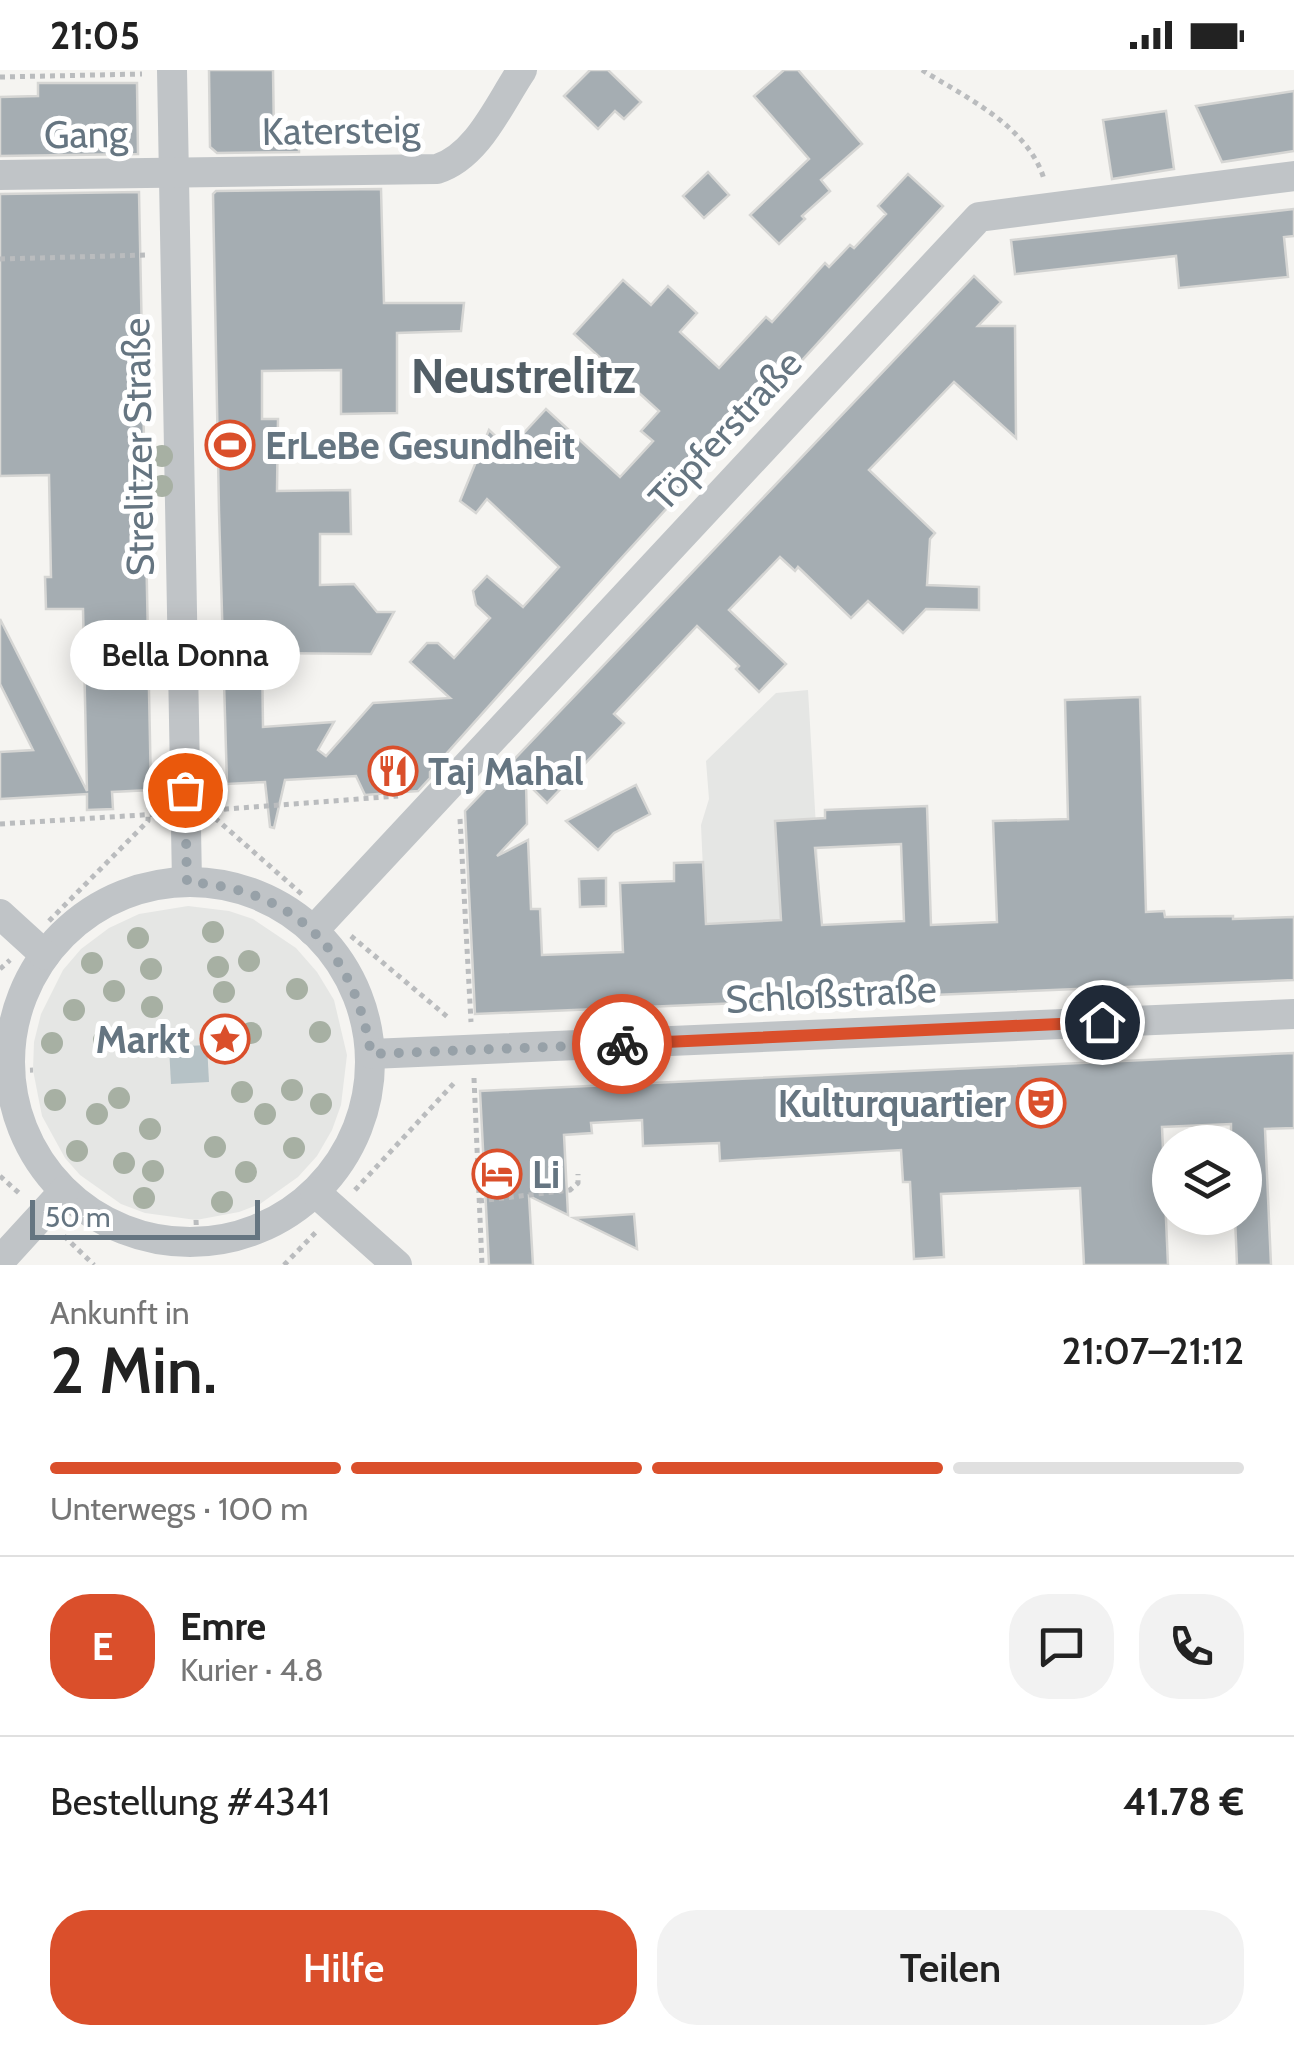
<!DOCTYPE html>
<html lang="de">
<head>
<meta charset="utf-8">
<style>
	body { margin:0; font-family:Cabin,sans-serif; background:#f2f2f2; color:#222; height:100vh; display:flex; flex-direction:column; font-size:38px; white-space:nowrap }
	* { box-sizing:border-box; margin:0 }
	p { font-size:32px; color:#767676 }
	.icon { flex:none; width:55px; height:55px; fill:none; stroke:currentColor; stroke-width:2; stroke-linecap:round; stroke-linejoin:round }
	.map { position:relative; height:1195px; overflow:hidden }
	.sheet { display:flex; flex-direction:column; background:#fff; flex:1 }
	.sheet>* { flex:none }
	.buttons { position:absolute; left:1152px; top:1055px; display:grid; gap:20px }
	.buttons a { display:grid; place-items:center; width:110px; height:110px; border-radius:50%; background:#fff; box-shadow:0 5px 25px #0003; font-size:50px }
	.scale { position:absolute; left:30px; bottom:25px; width:230px; box-sizing:border-box; padding-left:10px; border:5px solid #657581; border-top:0; font-size:28px; line-height:35px; white-space:nowrap; color:#657581; -webkit-text-stroke:8px #fff; paint-order:stroke }
	.pin { position:absolute; display:grid; place-items:center; width:85px; height:85px; color:#fff; margin:-42px; border:5px solid #fff; border-radius:50%; box-shadow:0 2px 10px #0007 }
	.courier { position:absolute; display:grid; place-items:center; width:100px; height:100px; margin:-50px; border:8px solid #da4f2b; border-radius:50%; background:#fff; color:#222; box-shadow:0 2px 12px #0007 }
	.bubble { position:absolute; height:70px; border-radius:35px; background:#fff; box-shadow:0 5px 25px #0003; font-size:32px; font-weight:600; line-height:70px; text-align:center }
	.headline em { font-style:normal; font-weight:600 }
	.headline div { display:flex; flex-direction:column-reverse }
	.headline { display:flex; align-items:center; justify-content:space-between; height:170px; padding:0 50px }
	h1 { font-size:65px; font-weight:600; line-height:75px }
	.bar { display:grid; grid-template-columns:repeat(4,1fr); gap:15px 10px; align-content:center; height:120px; padding:0 50px }
	.bar i { height:12px; border-radius:8px; background:#e0e0e0 }
	.bar .selected { background:#da4f2b }
	.bar p { grid-column:span 4 }
	.line { display:flex; align-items:center; gap:25px; padding:0 50px; border-top:2px solid #e0e0e0 }
	.line div { flex:1 }
	.round { display:grid; place-items:center; flex:none; width:105px; height:105px; border-radius:40px; background:#f2f2f2 }
	.action { display:flex; gap:20px; margin-top:auto; padding:20px 50px }
	.action a { flex:1; height:115px; border-radius:40px; background:#da4f2b; color:#fff; font-size:40px; font-weight:600; line-height:115px; text-align:center }
	.action a+a { background:#f2f2f2; color:#222 }
	.status { display:flex; justify-content:space-between; align-items:center; height:70px; padding:0 50px; background:#fff; direction:ltr }
	.status svg { height:28px; fill:currentColor }
	.map>svg:first-child { display:block }
</style>
</head>
<body>
<div class="status"><b>21:05</b><svg viewBox="0 0 49 12"><path d="M0 12V9h3v3zM5 12V6h3v6zM10 12V3h3v9zM15 12V0h3v12zM26 1h20v11H26zM47 4h2v5h-2z"/></svg></div>
<div class="map">
<svg width="1294" height="1195" viewBox="0 0 1294 1195">
	<rect width="100%" height="100%" fill="#f5f4f1"/>
	<g fill="#e5e6e4">
		<polygon points="808,620 826,928 709,934 701,755 709,729 706,691 776,623"/>
		<polygon points="188,836 229,841 253,849 296,878 317,902 334,930 347,985 341,1035 332,1060 317,1086 298,1107 260,1134 239,1142 196,1150 145,1143 121,1134 80,1105 65,1088 42,1046 33,1000 34,972 41,944 63,900 81,879 109,858 139,844"/>
	</g>
	<polygon fill="#b6c2c6" points="207,975 209,1012 171,1014 169,977"/>
	<g fill="#a5adb2" stroke="#d6d6d4" stroke-width="2.5" fill-rule="evenodd">
		<polygon points="209,0 273,0 274,66 299,66 299,82 217,83 210,77"/>
		<polygon points="590,0 608,0 641,32 624,49 615,41 598,59 564,26"/>
		<polygon points="784,0 798,0 862,74 821,110 830,121 802,146 805,149 779,174 750,145 809,89 754,26"/>
		<polygon points="38,13 137,13 138,84 0,86 0,27 38,26"/>
		<polygon points="1294,21 1294,81 1222,92 1196,36"/>
		<polygon points="1166,41 1174,99 1112,109 1103,50"/>
		<polygon points="708,102 729,125 704,148 683,126"/>
		<polygon points="908,104 943,136 615,495 430,702 430,708 418,721 365,725 356,706 285,710 274,758 270,757 265,712 227,714 219,441 213,124 216,121 381,119 384,233 464,233 461,261 397,263 397,343 341,344 341,300 262,301 262,349 278,349 277,421 350,420 351,464 320,464 320,515 354,514 377,542 394,542 371,584 262,583 263,657 334,652 318,680 326,686 373,633 450,628 410,592 427,573 438,573 454,588 490,548 476,535 473,521 487,506 523,537 559,497 487,429 476,443 460,431 489,360 509,379 546,339 620,407 653,371 641,361 659,341 574,264 623,210 651,235 668,216 697,243 680,262 719,298 766,247 772,252 825,193 829,197 850,175 854,178 886,144 878,136"/>
		<polygon points="139,122 151,720 112,722 113,739 87,740 87,724 0,729 0,682 33,680 0,614 0,549 87,721 83,539 46,539 45,507 51,507 49,405 0,406 0,124"/>
		<polygon points="1294,139 1294,166 1284,167 1288,207 1179,218 1176,186 1015,204 1011,170"/>
		<path d="M974 206 1001 232 978 256H1015L1016 368 954 312 869 400 935 463 930 469 927 515 979 517V540L926 539 903 563 868 531 851 548 798 497 795 501 780 487 729 540 786 594 759 622 736 599 739 596 697 556 614 644 624 653 547 733 526 712 527 754 497 786 528 770 531 839H540L542 885 623 882 620 813 674 811V793L703 792 706 854 781 850 775 751 825 748V740L927 736 931 855 997 852 993 751 1068 749 1065 630 1140 627 1146 842 1164 841 1165 847 1233 846V849L1294 847V910L475 944 465 741ZM901 774 904 851 822 855 815 778Z"/>
		<polygon points="636,715 650,744 614,763 598,780 566,751"/>
		<polygon points="606,808 606,836 580,837 579,809"/>
		<polygon points="1294,983 1294,1058 1265,1059 1271,1195 1237,1195 1235,1148 1245,1148 1245,1072 1231,1072 1231,1054 1162,1057 1168,1195 1084,1195 1080,1118 941,1124 944,1187 914,1189 910,1112 903,1112 901,1080 720,1091 719,1073 643,1076 642,1050 591,1053 592,1063 564,1065 568,1145 529,1126 533,1195 489,1195 480,1021"/>
		<polygon points="634,1144 637,1179 574,1148"/>
	</g>
	<g fill="none" stroke-linecap="round" stroke-linejoin="round">
		<g stroke="#babcbe" stroke-width="5" stroke-dasharray="5 5" stroke-linecap="butt">
			<path d="M922 0C965 27 1028 56 1044 109"/>
			<polyline points="0,7 142,4"/>
			<polyline points="0,189 147,185"/>
			<polyline points="214,740 398,726"/>
			<polyline points="215,748 305,827"/>
			<polyline points="460,749 471,952"/>
			<polyline points="0,754 158,744"/>
			<polyline points="49,851 148,751 148,745"/>
			<polyline points="351,866 450,949"/>
			<polyline points="0,899 10,890"/>
			<polyline points="10,1001 33,1000"/>
			<polyline points="474,1008 482,1195"/>
			<polyline points="0,1106 20,1124"/>
			<polyline points="355,1120 456,1011"/>
			<polyline points="479,1131 570,1120 578,1113 578,1104"/>
			<polyline points="196,1150 197,1172"/>
			<polyline points="64,1166 94,1195"/>
			<polyline points="284,1195 317,1161"/>
		</g>
		<g stroke="#c0c4c7" stroke-width="30">
			<polyline points="172,0 187,812"/>
			<path d="M0 105 437 99C478 86 499 34 522 0"/>
			<circle cx="190" cy="992" r="180"/>
			<polyline points="0,844 45,885"/>
			<polyline points="313,861 979,147 1294,106"/>
			<polyline points="371,984 1294,944"/>
			<polyline points="315,1122 397,1195"/>
			<polyline points="0,1191 64,1121"/>
		</g>
	</g>
	<g fill="#a7b0a3">
		<circle cx="162" cy="386" r="11"/>
		<circle cx="162" cy="416" r="11"/>
		<circle cx="213" cy="862" r="11"/>
		<circle cx="138" cy="868" r="11"/>
		<circle cx="249" cy="891" r="11"/>
		<circle cx="92" cy="893" r="11"/>
		<circle cx="218" cy="897" r="11"/>
		<circle cx="151" cy="899" r="11"/>
		<circle cx="297" cy="919" r="11"/>
		<circle cx="114" cy="921" r="11"/>
		<circle cx="224" cy="922" r="11"/>
		<circle cx="152" cy="937" r="11"/>
		<circle cx="74" cy="940" r="11"/>
		<circle cx="320" cy="962" r="11"/>
		<circle cx="251" cy="963" r="11"/>
		<circle cx="104" cy="970" r="11"/>
		<circle cx="52" cy="973" r="11"/>
		<circle cx="292" cy="1020" r="11"/>
		<circle cx="242" cy="1022" r="11"/>
		<circle cx="119" cy="1028" r="11"/>
		<circle cx="55" cy="1030" r="11"/>
		<circle cx="321" cy="1034" r="11"/>
		<circle cx="97" cy="1044" r="11"/>
		<circle cx="265" cy="1044" r="11"/>
		<circle cx="150" cy="1059" r="11"/>
		<circle cx="215" cy="1077" r="11"/>
		<circle cx="294" cy="1078" r="11"/>
		<circle cx="77" cy="1081" r="11"/>
		<circle cx="124" cy="1093" r="11"/>
		<circle cx="153" cy="1101" r="11"/>
		<circle cx="246" cy="1102" r="11"/>
		<circle cx="144" cy="1128" r="11"/>
		<circle cx="222" cy="1132" r="11"/>
	</g>
	<g fill="none" stroke-linecap="round" stroke-linejoin="round">
		<path stroke="#97a1a8" stroke-width="10" stroke-dasharray="0 18" d="M185 720 187 812C294 819 354 879 371 984L622 974"/>
		<polyline stroke="#da4f2b" stroke-width="12" points="622,974 1102,952"/>
	</g>
	<defs>
		<g id="stadium-ring" transform="scale(2.5)"><circle r="9.5" fill="#fff" stroke="#da4f2b" stroke-width="1.5"/><path d="M0-5a6.5 5 0 1 0 0 10a6.5 5 0 1 0 0-10ZM-3.5-1.8h7v3.6h-7Z" fill="#da4f2b"/></g>
		<g id="restaurant-ring" transform="scale(2.5)"><circle r="9.5" fill="#fff" stroke="#da4f2b" stroke-width="1.5"/><path d="M-5-6h1v4h1v-4h1v4h1v-4h1v5L-1.5 .5V6h-2V.5L-5-1ZM5-6V6H3V1.5H1.5Q1.5-4 5-6Z" fill="#da4f2b"/></g>
		<g id="sight-ring" transform="scale(2.5)"><circle r="9.5" fill="#fff" stroke="#da4f2b" stroke-width="1.5"/><path d="M0-6L1.8-2.2L6-1.7L2.9 1.2L3.7 5.4L0 3.3L-3.7 5.4L-2.9 1.2L-6-1.7L-1.8-2.2Z" fill="#da4f2b"/></g>
		<g id="theatre-ring" transform="scale(2.5)"><circle r="9.5" fill="#fff" stroke="#da4f2b" stroke-width="1.5"/><path d="M-5-5.5Q0-4 5-5.5V0Q5 5 0 6Q-5 5-5 0ZM-3.3-2.5H-1v1.5H-3.3ZM1-2.5H3.3v1.5H1ZM-2.8 1Q0 5.5 2.8 1Z" fill="#da4f2b"/></g>
		<g id="hotel-ring" transform="scale(2.5)"><circle r="9.5" fill="#fff" stroke="#da4f2b" stroke-width="1.5"/><path d="M-6-4.5h1.5V1H6V5H4.5V3h-9V5H-6ZM-4 0a1.8 1.8 0 1 1 3.6 0ZM.5 0V-2.5h3Q6-2.5 6 0Z" fill="#da4f2b"/></g>
	</defs>
	<g fill-rule="evenodd">
		<use href="#stadium-ring" x="230" y="375"/>
		<use href="#restaurant-ring" x="393" y="701"/>
		<use href="#sight-ring" x="225" y="969"/>
		<use href="#theatre-ring" x="1041" y="1033"/>
		<use href="#hotel-ring" x="497" y="1104"/>
	</g>
	<g text-anchor="middle" dominant-baseline="central" stroke-width="10" stroke-linejoin="round" paint-order="stroke">
		<g font-size="38" fill="#657581" stroke="#fff">
			<text transform="translate(341 60) rotate(-1)">Katersteig</text>
			<text transform="translate(86 64) rotate(-1)">Gang</text>
			<text transform="translate(725 360) rotate(-47)">Töpferstraße</text>
			<text transform="translate(138 377) rotate(-91)">Strelitzer Straße</text>
			<text transform="translate(831 924) rotate(-3)">Schloßstraße</text>
		</g>
		<g font-size="38" font-weight="bold" fill="#657581" stroke="#fff" text-anchor="start">
			<text x="265" y="375">ErLeBe Gesundheit</text>
			<text x="428" y="701">Taj Mahal</text>
			<text x="190" y="969" text-anchor="end">Markt</text>
			<text x="1006" y="1033" text-anchor="end">Kulturquartier</text>
			<text x="532" y="1104">Li</text>
		</g>
		<g font-size="48" font-weight="bold" fill="#525e66" stroke="#fff">
			<text x="523" y="306">Neustrelitz</text>
		</g>
	</g>
</svg>
<div class="buttons">
<a><svg class="icon" aria-label="layers" viewBox="0 0 24 24"><path d="M12 4l9 5-9 5-9-5zM3 14l9 5 9-5"/></svg></a>
</div>
<div class="scale">50 m</div>
<div class="pin" style="left:185px;top:720px;background:#ea580c"><svg class="icon" aria-label="bag" viewBox="0 0 24 24"><path d="M5 8h14l-1 12H6zM9 8a3 3 0 0 1 6 0"/></svg></div>
<div class="pin" style="left:1102px;top:952px;background:#1f2937"><svg class="icon" aria-label="home" viewBox="0 0 24 24"><path d="M3 11l9-7 9 7M6 9v11h12V9"/></svg></div>
<div class="courier" style="left:622px;top:974px"><svg class="icon" aria-label="bike" viewBox="0 0 24 24"><circle cx="6" cy="16" r="4"/><circle cx="18" cy="16" r="4"/><path d="M6 16l4-8h5l3 8M10 8l3 8H6M13 5h3"/></svg></div>
<div class="bubble" style="left:70px;top:550px;width:230px">Bella Donna</div>
</div>
<section class="sheet">
<div class="headline"><div><h1>2 Min.</h1><p>Ankunft in</p></div><em>21:07–21:12</em></div>
<div class="bar"><i class="selected"></i><i class="selected"></i><i class="selected"></i><i></i><p>Unterwegs · 100 m</p></div>
<div class="line" style="height:180px"><b class="round" style="background:#da4f2b;color:#fff">E</b><div><b>Emre</b><p>Kurier · 4.8</p></div><a class="round"><svg class="icon" aria-label="chat" viewBox="0 0 24 24"><path d="M4 5h16v11H9l-5 4z"/></svg></a><a class="round"><svg class="icon" aria-label="phone" viewBox="0 0 24 24"><path d="M5 4h4l2 5-3 2q2 4 5 5l2-3 5 2v4C11 20 4 13 5 4z"/></svg></a></div>
<div class="line" style="height:130px"><div>Bestellung #4341</div><b>41.78 €</b></div>
<div class="action"><a>Hilfe</a><a>Teilen</a></div>
</section>
</body>
</html>
